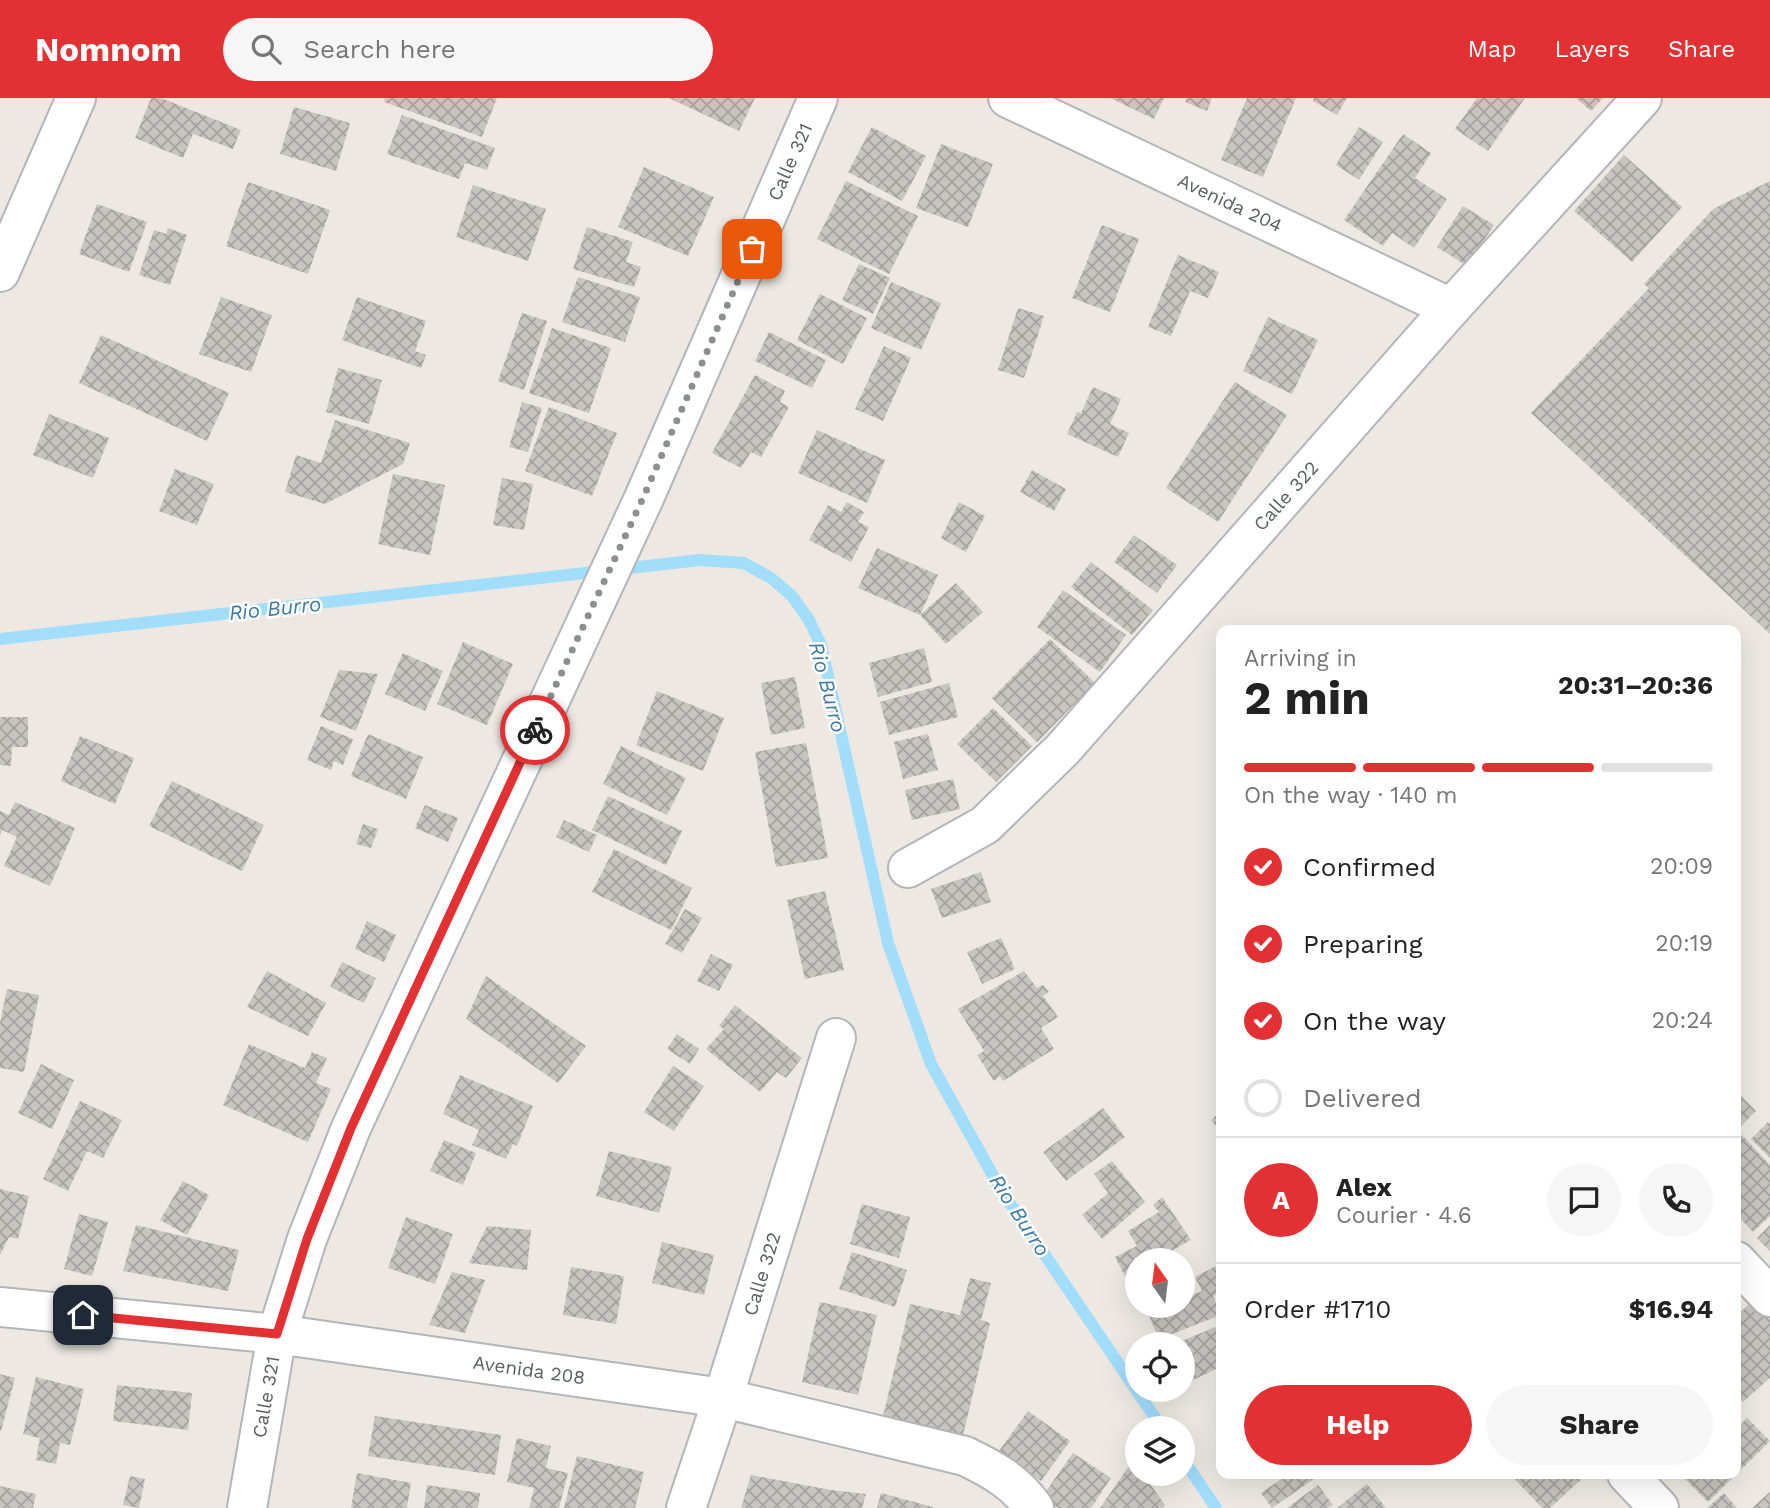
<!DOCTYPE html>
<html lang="en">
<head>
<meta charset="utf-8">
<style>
	body { margin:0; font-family:"Work Sans",sans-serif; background:#f6f6f6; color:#222; height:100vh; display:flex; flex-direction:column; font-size:26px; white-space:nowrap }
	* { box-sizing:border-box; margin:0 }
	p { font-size:23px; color:#767676 }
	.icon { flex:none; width:38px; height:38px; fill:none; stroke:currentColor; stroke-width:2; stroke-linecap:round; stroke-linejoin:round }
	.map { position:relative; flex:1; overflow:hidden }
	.details { position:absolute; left:1216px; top:527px; width:525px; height:854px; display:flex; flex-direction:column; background:#fff; border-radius:14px; box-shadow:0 7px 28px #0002 }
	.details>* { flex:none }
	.needle { width:46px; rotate:346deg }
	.fabs { position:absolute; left:1125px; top:1150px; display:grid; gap:14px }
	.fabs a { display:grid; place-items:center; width:70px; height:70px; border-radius:50%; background:#fff; box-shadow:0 7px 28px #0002; font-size:35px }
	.pin { position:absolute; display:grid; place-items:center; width:60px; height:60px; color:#fff; margin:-30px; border-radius:14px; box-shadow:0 4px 10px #0006 }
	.courier { position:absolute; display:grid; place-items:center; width:70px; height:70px; margin:-35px; border:5px solid #e33133; border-radius:50%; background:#fff; color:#222; box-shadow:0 2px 9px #0007 }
	.summary em { font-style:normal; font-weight:700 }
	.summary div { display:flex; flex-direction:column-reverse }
	.summary { display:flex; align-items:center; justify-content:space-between; height:119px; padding:0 28px }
	h1 { font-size:46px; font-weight:700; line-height:52px }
	.bar { display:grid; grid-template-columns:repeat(4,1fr); gap:10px 7px; align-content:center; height:84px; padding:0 28px }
	.bar i { height:9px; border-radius:5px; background:#e0e0e0 }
	.bar .active { background:#e33133 }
	.bar p { grid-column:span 4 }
	.line { display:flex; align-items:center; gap:18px; padding:0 28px; border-top:2px solid #e0e0e0 }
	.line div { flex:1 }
	.round { display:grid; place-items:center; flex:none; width:74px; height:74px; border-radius:37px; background:#f6f6f6 }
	ol { padding:0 28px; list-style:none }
	li { display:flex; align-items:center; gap:21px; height:77px }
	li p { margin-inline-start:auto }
	li .icon { padding:7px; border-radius:50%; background:#e33133; color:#fff; stroke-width:4 }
	li:last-child { color:#767676 }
	li i { width:38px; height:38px; border:4px solid #e0e0e0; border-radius:50% }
	.cta { display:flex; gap:14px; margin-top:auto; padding:14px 28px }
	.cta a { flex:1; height:80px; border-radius:42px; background:#e33133; color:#fff; font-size:28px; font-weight:700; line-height:80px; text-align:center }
	.cta a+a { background:#f6f6f6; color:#222 }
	header { display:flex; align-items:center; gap:42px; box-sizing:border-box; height:98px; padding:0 35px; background:#e33133; color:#fff }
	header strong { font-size:33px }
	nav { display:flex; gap:38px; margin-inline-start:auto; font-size:24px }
	.search { width:490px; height:63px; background:#f6f6f6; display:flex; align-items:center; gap:18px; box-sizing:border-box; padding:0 24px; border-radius:38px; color:#767676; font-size:26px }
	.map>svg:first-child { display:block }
</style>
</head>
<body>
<header>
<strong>Nomnom</strong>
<div class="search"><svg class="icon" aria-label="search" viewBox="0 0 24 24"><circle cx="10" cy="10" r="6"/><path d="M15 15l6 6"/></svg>Search here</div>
<nav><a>Map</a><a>Layers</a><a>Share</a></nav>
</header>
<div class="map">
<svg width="1770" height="1410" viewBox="0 0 1770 1410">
	<defs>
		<pattern id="building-cross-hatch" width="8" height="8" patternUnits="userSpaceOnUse" patternTransform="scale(1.75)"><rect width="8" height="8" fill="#c8c4bf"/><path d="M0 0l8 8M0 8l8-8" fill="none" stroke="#a5a29f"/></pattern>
	</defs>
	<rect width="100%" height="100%" fill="#ede9e2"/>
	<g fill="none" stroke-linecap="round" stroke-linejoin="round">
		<g stroke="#a2ddfc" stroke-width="12">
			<polyline points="0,541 700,462 744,465 771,480 792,498 809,522 821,547 888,845 931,966 1001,1092 1162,1330"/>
			<polyline points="1183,1361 1216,1410"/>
		</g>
	</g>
	<g fill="url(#building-cross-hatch)">
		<polygon points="151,0 161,0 241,32 233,51 193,36 183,60 135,40"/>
		<polygon points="385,0 497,0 482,39 384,4"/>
		<polygon points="669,0 755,0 739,33"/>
		<polygon points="1110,0 1164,0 1154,21"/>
		<polygon points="1187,0 1212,0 1207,13 1185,4"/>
		<polygon points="1247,0 1296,0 1263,79 1221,62"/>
		<polygon points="1314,0 1347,0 1337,17 1313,3"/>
		<polygon points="1477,0 1525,0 1488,53 1455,31"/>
		<polygon points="1576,0 1603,0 1591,13"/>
		<polygon points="294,9 350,25 336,73 280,56"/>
		<polygon points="402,17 495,50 487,72 465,65 459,81 387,56"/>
		<polygon points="872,29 926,58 902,103 848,74"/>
		<polygon points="1359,29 1383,44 1359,82 1336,67"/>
		<polygon points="1403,36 1431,55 1415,80 1447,101 1414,150 1392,135 1383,148 1344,122"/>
		<polygon points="941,46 993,66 968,129 916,110"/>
		<polygon points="1624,57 1682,109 1632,164 1574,113"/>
		<polygon points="644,69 714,99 688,158 618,129"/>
		<polygon points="846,83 918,118 889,176 817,141"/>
		<polygon points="1770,83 1770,536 1531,315 1649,190 1644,186 1713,111"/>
		<polygon points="248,84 330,112 308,176 226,148"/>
		<polygon points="473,87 546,111 528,163 456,139"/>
		<polygon points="97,106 147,124 129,174 79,156"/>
		<polygon points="1463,108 1494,127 1467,168 1437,149"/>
		<polygon points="1102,127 1139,141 1110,214 1072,200"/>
		<polygon points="587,129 633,144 626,164 641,169 634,189 573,171"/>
		<polygon points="168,130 187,137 170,187 139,177 154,132 166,136"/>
		<polygon points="1178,157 1219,174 1208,200 1190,193 1171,238 1148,229"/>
		<polygon points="859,166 890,180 873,216 842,202"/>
		<polygon points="578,179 640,199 625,244 562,224"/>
		<polygon points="891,184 941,205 921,252 871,230"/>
		<polygon points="820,196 867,220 843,266 797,242"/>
		<polygon points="221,199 272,217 251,274 199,256"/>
		<polygon points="357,199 426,223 415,253 426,257 421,270 342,242"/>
		<polygon points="1018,210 1044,218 1024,280 998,272"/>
		<polygon points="522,215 547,223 524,292 498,283"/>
		<polygon points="1268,219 1318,242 1292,296 1243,273"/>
		<polygon points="552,230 611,250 589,315 529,295"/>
		<polygon points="769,234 826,262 812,290 755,263"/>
		<polygon points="101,237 229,295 207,343 79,285"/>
		<polygon points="884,248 911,260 883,323 855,311"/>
		<polygon points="338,270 382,282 369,326 326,314"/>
		<polygon points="755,277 785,293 780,304 789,309 761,359 751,354 741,370 712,355"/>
		<polygon points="1235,284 1287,317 1218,424 1166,390"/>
		<polygon points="1093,289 1121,301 1110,326 1129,335 1118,359 1067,336 1077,314 1081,315"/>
		<polygon points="522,304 542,310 528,354 509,349"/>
		<polygon points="549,309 617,335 592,398 525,373"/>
		<polygon points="49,316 109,340 93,380 33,357"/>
		<polygon points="335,322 410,345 403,366 325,406 285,394 296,357 321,365"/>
		<polygon points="817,332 885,362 867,405 798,375"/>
		<polygon points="175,371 214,386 197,427 159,413"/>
		<polygon points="1032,372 1066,391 1054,413 1020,394"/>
		<polygon points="393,376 445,387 430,457 378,446"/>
		<polygon points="502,380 533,386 524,432 493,427"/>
		<polygon points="847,404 864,414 858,424 869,429 851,464 809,442 828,407 841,414"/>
		<polygon points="959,404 985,418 966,454 941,440"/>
		<polygon points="1134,437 1177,467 1157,495 1114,464"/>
		<polygon points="877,450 938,477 920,517 858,490"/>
		<polygon points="1091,464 1153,512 1132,537 1071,489"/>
		<polygon points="956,485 983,514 946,546 920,517"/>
		<polygon points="1063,492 1126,537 1100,574 1037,529"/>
		<polygon points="1050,541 1095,585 1037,644 992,600"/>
		<polygon points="463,544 513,566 487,627 437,606"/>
		<polygon points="924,550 932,584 878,599 869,565"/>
		<polygon points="403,555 443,573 425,613 385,596"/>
		<polygon points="339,572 378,576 356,633 320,619"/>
		<polygon points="795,579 805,630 771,637 761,585"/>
		<polygon points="949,585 958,619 889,637 880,604"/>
		<polygon points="657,593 724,620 703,673 636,647"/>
		<polygon points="993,610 1032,648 996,684 957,646"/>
		<polygon points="0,619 28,619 28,649 12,649 11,668 0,667"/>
		<polygon points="321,628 353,641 343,667 334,663 331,672 307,662"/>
		<polygon points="368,636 423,659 406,701 351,678"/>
		<polygon points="928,636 938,672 903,681 894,644"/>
		<polygon points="80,638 134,660 115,706 61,683"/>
		<polygon points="806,645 828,760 776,769 755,654"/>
		<polygon points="621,648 686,680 667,717 603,686"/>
		<polygon points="953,681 960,711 912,722 905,692"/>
		<polygon points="172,683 264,727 242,773 149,728"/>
		<polygon points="608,698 682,733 666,767 592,732"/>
		<polygon points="15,704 75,730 50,788 4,768 17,739 2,732 0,738 0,713 9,717"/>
		<polygon points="425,707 458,720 448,744 415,730"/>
		<polygon points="564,722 597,737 589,754 556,739"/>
		<polygon points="363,726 378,731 371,750 356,746"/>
		<polygon points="614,751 692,790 671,832 592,794"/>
		<polygon points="981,774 991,804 942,820 931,791"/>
		<polygon points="825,793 844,872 805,881 787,802"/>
		<polygon points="685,811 702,820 682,855 665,846"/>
		<polygon points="367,823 396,837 384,864 355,851"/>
		<polygon points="1001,840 1015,871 982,886 967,854"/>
		<polygon points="711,856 733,867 719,893 697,883"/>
		<polygon points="342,864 376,880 364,905 330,889"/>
		<polygon points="267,873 326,905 308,938 247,909"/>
		<polygon points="1024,873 1037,890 1043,887 1049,894 1043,898 1058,919 1041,930 1054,951 1003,983 1000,978 994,983 977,957 984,953 958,911"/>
		<polygon points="486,878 586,948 558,985 466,921"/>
		<polygon points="7,891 39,897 24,974 0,970 0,925"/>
		<polygon points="735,907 802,960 786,980 777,974 760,994 706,951 724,931 719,928"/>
		<polygon points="677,936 699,951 690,966 667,951"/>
		<polygon points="249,946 305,970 312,954 327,960 316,985 331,991 308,1044 223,1007"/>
		<polygon points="41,966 74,982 52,1031 18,1015"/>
		<polygon points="673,968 704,988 674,1033 644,1014"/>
		<polygon points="460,977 533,1008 517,1048 513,1046 506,1061 472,1047 479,1032 443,1016"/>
		<polygon points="1739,996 1756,1013 1737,1032 1770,1067 1770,1118 1753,1134 1736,1116 1736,999"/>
		<polygon points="80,1003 122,1022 103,1060 87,1053 68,1093 43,1081"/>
		<polygon points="1103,1010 1125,1039 1066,1083 1043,1054"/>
		<polygon points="1222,1012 1222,1036 1211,1022"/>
		<polygon points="1768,1024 1770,1026 1770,1060 1751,1041"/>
		<polygon points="444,1042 476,1055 463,1087 430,1073"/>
		<polygon points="609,1053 672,1069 659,1115 596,1098"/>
		<polygon points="1112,1063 1145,1104 1102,1141 1082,1117 1108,1095 1094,1076"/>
		<polygon points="183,1083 209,1097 187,1137 160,1122"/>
		<polygon points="0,1091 29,1098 18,1141 9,1139 0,1157"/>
		<polygon points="1162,1099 1191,1142 1155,1162 1138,1162 1138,1171 1125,1178 1115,1159 1137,1148 1128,1133 1159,1114 1153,1107"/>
		<polygon points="862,1106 910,1119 899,1160 850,1146"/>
		<polygon points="79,1116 108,1124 92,1178 64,1171"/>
		<polygon points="406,1119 453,1136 435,1186 388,1170"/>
		<polygon points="136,1127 239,1152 228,1193 123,1173"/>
		<polygon points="1770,1127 1770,1153 1757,1140"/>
		<polygon points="487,1128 531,1132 527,1172 469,1165"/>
		<polygon points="662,1144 714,1157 704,1197 652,1185"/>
		<polygon points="852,1154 907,1172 895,1209 839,1191"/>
		<polygon points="1222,1165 1222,1193 1213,1198 1221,1217 1159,1241 1148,1215 1166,1208 1183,1208 1183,1201 1202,1193 1195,1179"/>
		<polygon points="571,1169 624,1178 616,1226 563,1217"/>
		<polygon points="452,1174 485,1182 465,1235 429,1227"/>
		<polygon points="970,1180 991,1185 981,1222 990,1225 963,1337 883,1318 910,1206 960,1217"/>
		<polygon points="1753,1203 1770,1221 1770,1280 1743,1304 1736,1297 1736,1218"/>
		<polygon points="820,1204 877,1217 858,1297 802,1284"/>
		<polygon points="1215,1229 1222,1246 1222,1268 1191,1283 1183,1267 1183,1246 1175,1246"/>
		<polygon points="0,1276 15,1280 1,1333 0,1333"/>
		<polygon points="36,1279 84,1291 70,1347 60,1345 56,1366 36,1362 40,1340 23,1336"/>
		<polygon points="117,1287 192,1295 188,1332 113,1323"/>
		<polygon points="1028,1313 1070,1343 1041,1383 999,1353"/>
		<polygon points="375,1318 501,1337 495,1377 368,1358"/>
		<polygon points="1747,1320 1770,1343 1708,1404 1685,1381 1690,1376 1736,1376 1736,1331"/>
		<polygon points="517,1340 551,1348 546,1370 568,1375 559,1410 529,1410 534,1390 507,1384"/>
		<polygon points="1073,1355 1111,1380 1091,1410 1058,1410 1042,1399"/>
		<polygon points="577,1358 644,1374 635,1410 564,1410"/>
		<polygon points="1133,1362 1138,1368 1138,1376 1143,1376 1165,1407 1163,1410 1100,1410"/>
		<polygon points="357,1375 411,1385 407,1410 351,1410"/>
		<polygon points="1289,1376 1321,1376 1272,1410 1261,1395"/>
		<polygon points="1514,1376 1587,1376 1550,1410 1542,1410 1512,1378"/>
		<polygon points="751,1377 831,1392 866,1396 862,1410 741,1410"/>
		<polygon points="130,1378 145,1381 139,1410 123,1407"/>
		<polygon points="1367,1386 1386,1410 1337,1410"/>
		<polygon points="427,1387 480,1395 478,1410 424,1410"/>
		<polygon points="1318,1387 1333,1407 1328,1410 1287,1410"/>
		<polygon points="0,1388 36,1396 33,1410 0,1410"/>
		<polygon points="1770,1394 1770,1410 1752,1410"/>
		<polygon points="881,1395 933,1409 933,1410 877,1410"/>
		<polygon points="1724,1395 1737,1410 1707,1410"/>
	</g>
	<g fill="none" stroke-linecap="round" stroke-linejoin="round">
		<g stroke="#b2b5b9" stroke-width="42">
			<g id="minor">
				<polyline points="1008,0 1451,210"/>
				<polyline points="0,174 76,0"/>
				<polyline points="908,770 985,727 1063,651 1451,210 1642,0"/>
				<polyline points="1736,1163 1770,1199"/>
				<path d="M0 1209 277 1236 723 1300 965 1358C992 1371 1016 1384 1034 1410"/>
				<polyline points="1627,1376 1659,1410"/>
				<polyline points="247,1410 277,1236 307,1141 351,1030 644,400 818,0"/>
				<polyline points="686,1410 723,1300 836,940"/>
			</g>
		</g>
		<use href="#minor" stroke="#fff" stroke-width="38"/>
	</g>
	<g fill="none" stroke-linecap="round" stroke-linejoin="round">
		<polyline stroke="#8d8f8f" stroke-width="7" stroke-dasharray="0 12.6" points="535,632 643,400 752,151"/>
		<polyline stroke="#e33133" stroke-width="9" points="83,1217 277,1236 307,1141 351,1030 535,632"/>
	</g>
	<g text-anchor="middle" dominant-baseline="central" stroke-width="5" stroke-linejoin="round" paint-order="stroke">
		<g font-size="19" fill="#5a5e62" stroke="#fff">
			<text transform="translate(790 64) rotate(-66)">Calle 321</text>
			<text transform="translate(1230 105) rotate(25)">Avenida 204</text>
			<text transform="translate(1286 398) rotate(-48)">Calle 322</text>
			<text transform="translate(762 1176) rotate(-73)">Calle 322</text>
			<text transform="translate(529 1272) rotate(8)">Avenida 208</text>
			<text transform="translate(266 1299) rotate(-80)">Calle 321</text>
		</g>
		<g font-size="21" font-style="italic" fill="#3e79a4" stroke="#fff">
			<text transform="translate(275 510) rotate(-6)">Rio Burro</text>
			<text transform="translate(828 589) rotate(75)">Rio Burro</text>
			<text transform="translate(1020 1117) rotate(57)">Rio Burro</text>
		</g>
	</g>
</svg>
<div class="fabs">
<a><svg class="needle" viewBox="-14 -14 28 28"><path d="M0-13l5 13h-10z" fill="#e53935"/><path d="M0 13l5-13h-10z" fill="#767676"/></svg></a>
<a><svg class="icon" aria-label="locate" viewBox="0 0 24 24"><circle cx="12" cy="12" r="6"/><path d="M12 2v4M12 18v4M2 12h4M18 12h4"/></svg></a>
<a><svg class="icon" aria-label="layers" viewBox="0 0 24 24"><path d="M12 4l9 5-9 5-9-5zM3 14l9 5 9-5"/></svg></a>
</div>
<div class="pin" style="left:752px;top:151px;background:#ea580c"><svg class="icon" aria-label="bag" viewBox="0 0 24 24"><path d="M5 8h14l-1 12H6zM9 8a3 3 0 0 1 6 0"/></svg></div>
<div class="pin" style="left:83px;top:1217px;background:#1f2937"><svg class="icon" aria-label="home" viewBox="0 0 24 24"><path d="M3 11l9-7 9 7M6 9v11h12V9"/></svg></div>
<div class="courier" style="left:535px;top:632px"><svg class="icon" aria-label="bike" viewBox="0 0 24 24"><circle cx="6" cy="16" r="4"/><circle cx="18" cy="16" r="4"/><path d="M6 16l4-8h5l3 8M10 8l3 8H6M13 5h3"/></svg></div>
<section class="details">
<div class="summary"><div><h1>2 min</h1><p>Arriving in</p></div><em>20:31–20:36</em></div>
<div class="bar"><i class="active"></i><i class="active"></i><i class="active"></i><i></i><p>On the way · 140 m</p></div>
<ol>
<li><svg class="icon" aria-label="check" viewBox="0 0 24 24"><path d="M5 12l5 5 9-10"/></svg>Confirmed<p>20:09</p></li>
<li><svg class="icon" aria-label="check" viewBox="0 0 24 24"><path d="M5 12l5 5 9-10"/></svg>Preparing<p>20:19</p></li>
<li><svg class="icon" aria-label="check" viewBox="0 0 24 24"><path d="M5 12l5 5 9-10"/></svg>On the way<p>20:24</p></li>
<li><i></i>Delivered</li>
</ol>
<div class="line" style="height:126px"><b class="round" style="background:#e33133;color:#fff">A</b><div><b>Alex</b><p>Courier · 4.6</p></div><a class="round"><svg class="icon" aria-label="chat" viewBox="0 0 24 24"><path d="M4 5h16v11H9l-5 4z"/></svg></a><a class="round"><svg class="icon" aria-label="phone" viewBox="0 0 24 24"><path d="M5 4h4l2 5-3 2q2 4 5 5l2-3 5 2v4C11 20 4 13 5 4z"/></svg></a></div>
<div class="line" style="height:91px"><div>Order #1710</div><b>$16.94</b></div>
<div class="cta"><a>Help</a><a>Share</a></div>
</section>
</div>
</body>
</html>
